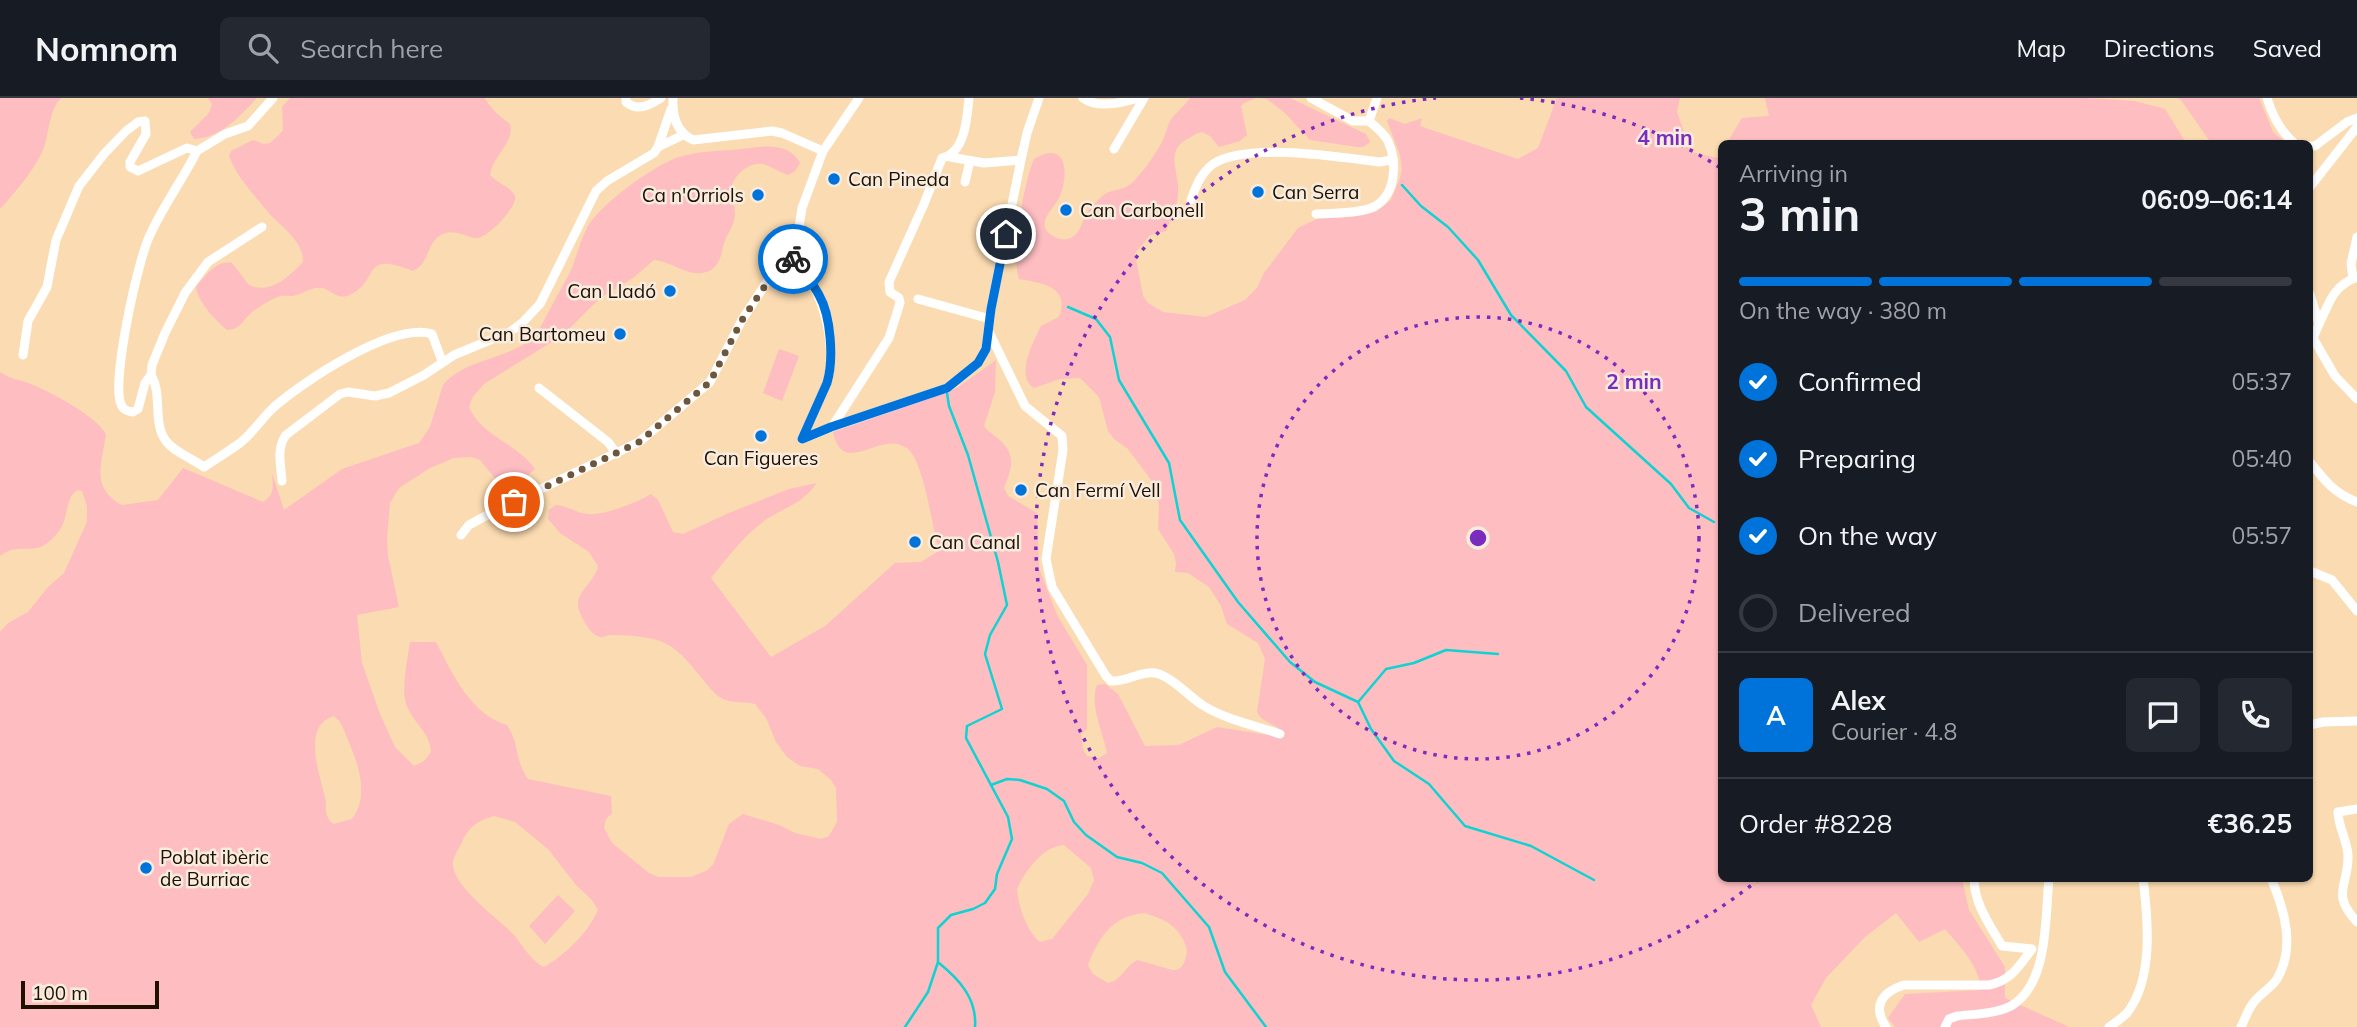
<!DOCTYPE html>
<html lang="en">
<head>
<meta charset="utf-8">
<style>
	body { margin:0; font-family:Mulish,sans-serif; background:#242831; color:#f1f3f6; height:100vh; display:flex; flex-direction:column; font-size:26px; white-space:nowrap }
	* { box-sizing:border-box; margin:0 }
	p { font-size:23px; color:#9ea1a6 }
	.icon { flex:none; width:38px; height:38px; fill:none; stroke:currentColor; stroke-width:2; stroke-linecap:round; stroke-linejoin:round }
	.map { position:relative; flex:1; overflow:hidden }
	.panel { position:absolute; left:1718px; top:42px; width:595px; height:742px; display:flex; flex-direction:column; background:#171b24; border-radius:10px; box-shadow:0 2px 5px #0004 }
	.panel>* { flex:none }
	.scale { position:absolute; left:21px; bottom:18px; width:138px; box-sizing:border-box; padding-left:7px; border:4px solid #1f1000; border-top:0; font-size:19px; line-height:24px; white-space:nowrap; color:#1f1000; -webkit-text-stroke:5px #f7ecde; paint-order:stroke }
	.pin { position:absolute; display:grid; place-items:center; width:60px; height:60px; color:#fff; margin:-30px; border:4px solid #fff; border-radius:50%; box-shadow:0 2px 7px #0007 }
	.courier { position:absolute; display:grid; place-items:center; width:70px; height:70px; margin:-35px; border:5px solid #0073da; border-radius:50%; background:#fff; color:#222; box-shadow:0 2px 9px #0007 }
	.summary em { font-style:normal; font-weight:700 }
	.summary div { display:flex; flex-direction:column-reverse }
	.summary { display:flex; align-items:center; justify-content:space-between; height:119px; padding:0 21px }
	h1 { font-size:46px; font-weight:700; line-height:52px }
	.bar { display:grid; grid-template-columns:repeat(4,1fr); gap:10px 7px; align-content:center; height:84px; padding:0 21px }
	.bar i { height:9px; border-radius:5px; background:#363941 }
	.bar .selected { background:#0073da }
	.bar p { grid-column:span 4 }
	.line { display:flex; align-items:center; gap:18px; padding:0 21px; border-top:2px solid #363941 }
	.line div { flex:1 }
	.round { display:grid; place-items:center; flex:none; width:74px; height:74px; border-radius:10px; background:#242831 }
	ol { padding:0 21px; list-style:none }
	li { display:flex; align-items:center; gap:21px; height:77px }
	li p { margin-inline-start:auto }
	li .icon { padding:7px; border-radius:50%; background:#0073da; color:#fff; stroke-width:4 }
	li:last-child { color:#9ea1a6 }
	li i { width:38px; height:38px; border:4px solid #363941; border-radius:50% }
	header { display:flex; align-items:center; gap:42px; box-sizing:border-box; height:98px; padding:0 35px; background:#171b24; border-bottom:2px solid #363941 }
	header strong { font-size:33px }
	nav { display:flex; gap:38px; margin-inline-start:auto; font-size:24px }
	.search { width:490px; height:63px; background:#242831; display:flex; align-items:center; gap:18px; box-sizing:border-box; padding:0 24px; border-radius:10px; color:#9ea1a6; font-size:26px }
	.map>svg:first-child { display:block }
</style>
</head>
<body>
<header>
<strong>Nomnom</strong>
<div class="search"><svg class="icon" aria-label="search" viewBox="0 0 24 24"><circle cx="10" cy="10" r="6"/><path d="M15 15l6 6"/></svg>Search here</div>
<nav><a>Map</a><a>Directions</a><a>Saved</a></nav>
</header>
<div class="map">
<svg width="2357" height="929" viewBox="0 0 2357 929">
	<rect width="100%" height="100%" fill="#fbdbb1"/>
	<g fill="#fdbdc1" fill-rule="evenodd">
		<path d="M0 0H61C48 13 50 35 43 52 33 74 16 93 0 111Z"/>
		<path d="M208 0H257C240 18 221 40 194 41L190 34 209 15 212 6Z"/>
		<path d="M290 0H484L496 15 510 26C515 44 492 59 490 77 496 84 512 90 515 98 518 109 486 142 476 140 465 139 455 131 443 136 426 143 430 166 413 173 358 151 382 185 347 198 337 201 331 192 322 190 311 188 302 197 291 198 285 198 281 197 275 200 268 203 259 209 252 214 243 222 241 231 227 232 215 222 198 204 196 189 206 177 217 162 232 165L249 187C270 197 290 178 303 164 304 143 280 128 268 114 254 97 237 79 229 58L231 53 253 42 264 46 270 45 279 37 283 32 282 9Z"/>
		<path d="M1190 0H1256L1244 5 1241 8 1247 37 1240 43 1219 49 1210 38 1202 34C1196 35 1193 38 1187 41 1164 54 1180 75 1178 96 1178 107 1170 123 1166 133L1150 137 1135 155 1143 198 1148 205 1163 214 1206 219 1245 202 1257 190 1264 175 1298 130 1321 119 1376 114 1391 102 1400 80 1402 71 1400 57 1387 23 1389 20 1405 26 1422 20 1420 28 1518 61 1538 50 1557 0H1680L1677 14 1691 54 1718 60 1722 54V780L1962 781 1969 812 2005 869V900L2069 929H1895L1888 920 1905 896 1981 892C1979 867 1961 850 1945 831L1919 844 1896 815 1865 839 1826 880 1811 907 1821 929H0V534L8 525 28 514 48 489 64 475 87 424V408L82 393 77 392C66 400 68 416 62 428 59 434 53 441 47 445 33 457 16 444 0 458V274C11 282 20 281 31 286 52 295 95 317 106 336 102 365 90 390 122 407L158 402 183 370 263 404C275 397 273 388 272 375L284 412 342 371 419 345 430 329 443 287C466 259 513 262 536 236 541 230 545 220 549 213 556 199 565 185 572 170 577 157 580 143 587 130 599 107 654 67 679 59 698 53 722 53 742 51 763 48 789 44 800 65L795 73 788 77C779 74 771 68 763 66 748 64 733 78 731 91 730 101 736 109 735 118 734 129 725 138 723 149 721 159 718 171 706 174 689 180 671 163 654 162L633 180 600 200 563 237 484 286 472 300 469 309C482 339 517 345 535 371L521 383 505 387 498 384 480 362 472 359 454 360 430 370 399 390 390 405 387 442 388 458 399 509 357 517 362 565 380 616 395 649 414 668 424 663 431 654C431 635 411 623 406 605 401 591 408 559 410 544H436C452 575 471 617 507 627 520 646 514 662 528 681L611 698 612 715 606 721 604 730 612 745 649 775 658 779H691L706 773 713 767 729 726 743 716 779 727 795 735 821 741 829 738 837 724 836 690 831 682 818 671 800 668 787 659 776 644 766 620 755 606C743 603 728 606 718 598 699 581 685 552 660 543 645 538 627 537 611 537 608 537 604 539 601 539 591 538 584 523 580 515 571 495 595 486 598 468L589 454 560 435 548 421 549 412 556 407C568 408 576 415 588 416 602 418 639 404 651 396L658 402 673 434 683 436 729 415 789 391 817 385C799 409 785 408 764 423 744 438 726 461 711 480L771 559 825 528 895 465 921 464 937 454V445C932 425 923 365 909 352 882 328 844 383 833 334L957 290 996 262 995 294 984 328C989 335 995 337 1001 343 1017 359 1011 372 1004 390L1008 398 1037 415 1039 470 1057 517 1087 567V631L1081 636 1083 651 1087 658 1099 660 1107 655C1103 634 1089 607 1097 587L1105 586 1118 596 1145 648 1179 647 1217 629 1275 638 1283 635C1276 625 1262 625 1257 614L1265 561 1258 545 1227 526 1221 508 1209 489 1188 475 1175 474 1176 465 1174 456 1158 431 1159 410 1157 390 1128 351 1114 341 1108 333 1099 299 1080 280 1060 281 1034 290C1015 279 1033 244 1041 228L1059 219C1071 188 1041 185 1019 181 1011 158 1024 84 1034 61 1067 41 1069 75 1060 98 1054 111 1033 126 1053 138 1057 141 1062 142 1068 141 1081 138 1082 121 1089 112 1094 106 1103 96 1109 94 1118 91 1126 91 1133 84 1143 74 1155 57 1162 44 1166 37 1167 27 1172 20 1178 13 1185 7 1190 0ZM334 618C342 624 344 633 348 642 358 666 370 697 352 721L334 726C326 721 325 713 326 703 321 680 300 628 334 618ZM494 718 515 724 548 751 576 787 592 802 598 812C588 835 565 857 544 869 528 861 523 846 511 834 497 820 450 786 453 764 454 758 459 750 462 744 469 729 477 723 494 718ZM1064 747 1091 770 1094 782 1088 796 1052 841 1040 844C1027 834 1018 807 1017 791 1025 773 1043 748 1064 747ZM1144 815C1165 821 1181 829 1187 852 1186 861 1184 873 1172 872L1138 862C1125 867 1123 882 1108 885L1093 876 1088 867C1099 839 1112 818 1144 815Z"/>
		<polygon points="1259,0 1290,0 1366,36 1370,44 1363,49 1357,49 1310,42 1285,15 1267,1"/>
		<polygon points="1765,0 2086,0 2135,3 2165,11 2186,45 1727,45 1742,20 1769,18"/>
		<polygon points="2177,0 2259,0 2273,34 2286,45 2211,45 2181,2"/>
		<polygon points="779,251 799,258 782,303 763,295"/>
		<polygon points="558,797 575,813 545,846 529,828"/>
	</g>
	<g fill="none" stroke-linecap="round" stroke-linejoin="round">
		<g stroke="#0fd3d2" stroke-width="2.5">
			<polyline points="1402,87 1421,108 1448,129 1478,162 1511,217 1566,273 1586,309 1671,386 1689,410 1714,424"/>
			<polyline points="1068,209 1096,221 1110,239 1119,282 1169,365 1180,422 1238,504 1290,564 1315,584 1358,604 1371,631 1394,663 1429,686 1465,728 1531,748 1594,782"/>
			<polyline points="1359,603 1386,571 1414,565 1446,552 1498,556"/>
			<polyline points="991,687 1007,681 1020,682 1047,691 1064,703 1074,724 1086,737 1117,759 1142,765 1162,775 1209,829 1225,874 1266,929"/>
			<path d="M939 865C960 882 977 901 975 929"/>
			<polyline points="905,929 928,894 938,864 938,830 951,817 973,811 985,805 995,791 997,776 1012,741 1008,719 966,640 967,628 1002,611 985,556 990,537 1007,507 998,464 968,357 949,308 947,295"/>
		</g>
		<g stroke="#fff" stroke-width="9">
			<path d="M626 0V4C638 14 650 7 661 0"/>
			<path d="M673 0C672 18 676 34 693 42L772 33 782 35 823 53"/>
			<path d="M1083 0C1098 11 1122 5 1138 0"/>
			<polyline points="1311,0 1353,23 1369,23"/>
			<path d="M2267 0C2272 17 2281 34 2295 46"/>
			<polyline points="1369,23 1377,0"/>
			<polyline points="2310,48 2315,48 2347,24 2357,20"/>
			<polyline points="658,49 671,11"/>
			<polyline points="1114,51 1144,0"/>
			<path d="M197 53C183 81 163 108 150 137 138 161 111 284 121 306 123 312 127 313 133 314L138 311 145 285 151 277 152 267 165 235 185 195 208 164 262 129"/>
			<polyline points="197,53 225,36 248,28 273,0"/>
			<polyline points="950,59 984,65 1021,62"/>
			<polyline points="965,84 970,63"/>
			<polyline points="2310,89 2357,29"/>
			<path d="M1191 102C1196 88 1201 75 1213 66 1248 44 1339 59 1379 64L1393 62"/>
			<path d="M1316 116C1333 115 1355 116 1371 110 1396 100 1398 65 1388 43 1384 35 1376 29 1369 23"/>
			<path d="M786 157C822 180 838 245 827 285L802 341"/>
			<polyline points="2353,181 2351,166 2357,139"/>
			<polyline points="2310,196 2319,226 2313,240 2335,278 2357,301"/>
			<polyline points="918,201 990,221"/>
			<path d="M2319 226C2330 204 2332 189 2357 179"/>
			<path d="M989 234 1025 308 1062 338 1063 352 1046 461 1052 489 1106 578 1111 583C1127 584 1143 571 1159 576 1176 582 1189 599 1204 608 1227 622 1254 627 1280 636"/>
			<polyline points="23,257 28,223 47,189 56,142 79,88 104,56 126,33 138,24 145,23 146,36 130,64 130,69 138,73 187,50 197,53"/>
			<path d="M151 277C163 297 152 324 166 343 174 354 193 361 204 369 216 361 229 353 240 345 253 335 262 320 274 309 304 283 392 224 432 236L442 263"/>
			<polyline points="539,290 608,344 617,356"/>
			<path d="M832 329 889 240 900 205 899 200 890 194 889 184 924 106 942 60C965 55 967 21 969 0"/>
			<polyline points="802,341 832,329 947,290 978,265 986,251 991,210 1021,62 1027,35 1039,0"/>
			<path d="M2310 364C2324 382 2335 396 2357 404"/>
			<path d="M282 383C281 368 276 350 286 337L340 296 348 294 375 298 389 295 424 277 454 257 510 234 522 225 540 206 596 93 607 83 654 55 658 49 683 37"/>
			<polyline points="461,437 469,427 493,414 639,344 710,284 742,222 798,136 802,110 823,53 859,0"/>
			<polyline points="2310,473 2332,482 2357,513"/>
			<polyline points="2310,627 2323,624 2357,623"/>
			<path d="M2357 711 2338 714C2338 728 2347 742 2348 757 2349 788 2330 795 2357 824"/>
			<path d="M1886 929C1872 908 1882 894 1904 887H1989C2011 883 2019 868 2032 851L2002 848C1990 827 1974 806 1974 780"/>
			<path d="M1945 929 1949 921 1957 918C1974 916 1995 916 2011 908 2049 886 2045 819 2049 780"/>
			<path d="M2109 929C2115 925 2122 920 2127 915 2154 881 2148 821 2143 780"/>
			<path d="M2241 929C2245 921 2248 911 2254 904 2260 896 2271 890 2277 881 2296 849 2284 811 2271 780"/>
		</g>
	</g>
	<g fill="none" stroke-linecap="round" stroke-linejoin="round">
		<polyline stroke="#6c573e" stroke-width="7" stroke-dasharray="0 12.6" points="514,404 639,344 710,284 742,222 786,157 793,161"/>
		<path stroke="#0073da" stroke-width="9" d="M793 161C802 172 812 184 819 197 831 218 834 261 827 285L802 341 831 329 947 290 978 265 986 251 991 211 1006 136"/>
	</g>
	<g fill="none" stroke="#7b2cbf" stroke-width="3.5" stroke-dasharray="3.5 7">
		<circle cx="1478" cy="440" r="221"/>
		<path d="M1759 781A442 442 0 1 1 1436 0M1520 0A442 442 0 0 1 1722 71"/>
	</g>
	<g fill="#0073da" stroke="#f7ecde" stroke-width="2.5">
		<circle cx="834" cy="81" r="7"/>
		<circle cx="1258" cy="94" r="7"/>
		<circle cx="758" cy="97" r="7"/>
		<circle cx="1066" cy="112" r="7"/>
		<circle cx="670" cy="193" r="7"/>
		<circle cx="620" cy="236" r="7"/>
		<circle cx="761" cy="338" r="7"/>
		<circle cx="1021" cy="392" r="7"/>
		<circle cx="915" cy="444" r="7"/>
		<circle cx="146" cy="770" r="7"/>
	</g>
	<g text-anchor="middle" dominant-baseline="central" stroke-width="5" stroke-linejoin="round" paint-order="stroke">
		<g font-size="19" fill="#1f1000" stroke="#f7ecde" text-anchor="start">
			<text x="848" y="81">Can Pineda</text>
			<text x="1272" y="94">Can Serra</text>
			<text x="744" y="97" text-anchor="end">Ca n'Orriols</text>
			<text x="1080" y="112">Can Carbonell</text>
			<text x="656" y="193" text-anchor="end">Can Lladó</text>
			<text x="606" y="236" text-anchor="end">Can Bartomeu</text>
			<text x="761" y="360" text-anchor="middle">Can Figueres</text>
			<text x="1035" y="392">Can Fermí Vell</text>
			<text x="929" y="444">Can Canal</text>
			<text x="160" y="759">Poblat ibèric<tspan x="160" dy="22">de Burriac</tspan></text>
		</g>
	</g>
	<circle cx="1478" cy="440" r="10" fill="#7b2cbf" stroke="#f7ecde" stroke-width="3.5"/>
	<g font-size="21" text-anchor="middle" font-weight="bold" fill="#7b2cbf" stroke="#f7ecde" stroke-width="5" stroke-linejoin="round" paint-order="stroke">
		<text x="1665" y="47">4 min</text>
		<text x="1634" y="291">2 min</text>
	</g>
</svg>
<div class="scale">100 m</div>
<div class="pin" style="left:514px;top:404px;background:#ea580c"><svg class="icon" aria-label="bag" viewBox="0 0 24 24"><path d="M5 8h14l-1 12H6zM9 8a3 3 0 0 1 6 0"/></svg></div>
<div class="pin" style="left:1006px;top:136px;background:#1f2937"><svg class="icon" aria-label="home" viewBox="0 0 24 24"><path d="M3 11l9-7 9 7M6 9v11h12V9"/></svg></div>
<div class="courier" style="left:793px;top:161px"><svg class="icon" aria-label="bike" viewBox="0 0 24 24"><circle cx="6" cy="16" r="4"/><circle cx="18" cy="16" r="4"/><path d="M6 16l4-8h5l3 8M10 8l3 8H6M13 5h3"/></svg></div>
<section class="panel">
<div class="summary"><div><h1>3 min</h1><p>Arriving in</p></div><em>06:09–06:14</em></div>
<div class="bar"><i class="selected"></i><i class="selected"></i><i class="selected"></i><i></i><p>On the way · 380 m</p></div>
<ol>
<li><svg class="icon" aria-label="check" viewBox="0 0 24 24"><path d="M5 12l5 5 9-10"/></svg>Confirmed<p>05:37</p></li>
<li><svg class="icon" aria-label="check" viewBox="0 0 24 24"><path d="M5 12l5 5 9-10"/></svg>Preparing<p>05:40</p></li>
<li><svg class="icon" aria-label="check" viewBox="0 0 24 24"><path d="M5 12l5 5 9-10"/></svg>On the way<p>05:57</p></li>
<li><i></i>Delivered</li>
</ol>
<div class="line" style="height:126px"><b class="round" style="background:#0073da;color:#fff">A</b><div><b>Alex</b><p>Courier · 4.8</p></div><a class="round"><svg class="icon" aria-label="chat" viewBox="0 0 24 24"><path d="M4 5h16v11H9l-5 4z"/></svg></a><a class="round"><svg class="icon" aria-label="phone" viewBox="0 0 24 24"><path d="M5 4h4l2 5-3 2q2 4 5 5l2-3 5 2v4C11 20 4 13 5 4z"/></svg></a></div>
<div class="line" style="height:91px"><div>Order #8228</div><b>€36.25</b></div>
</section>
</div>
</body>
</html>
